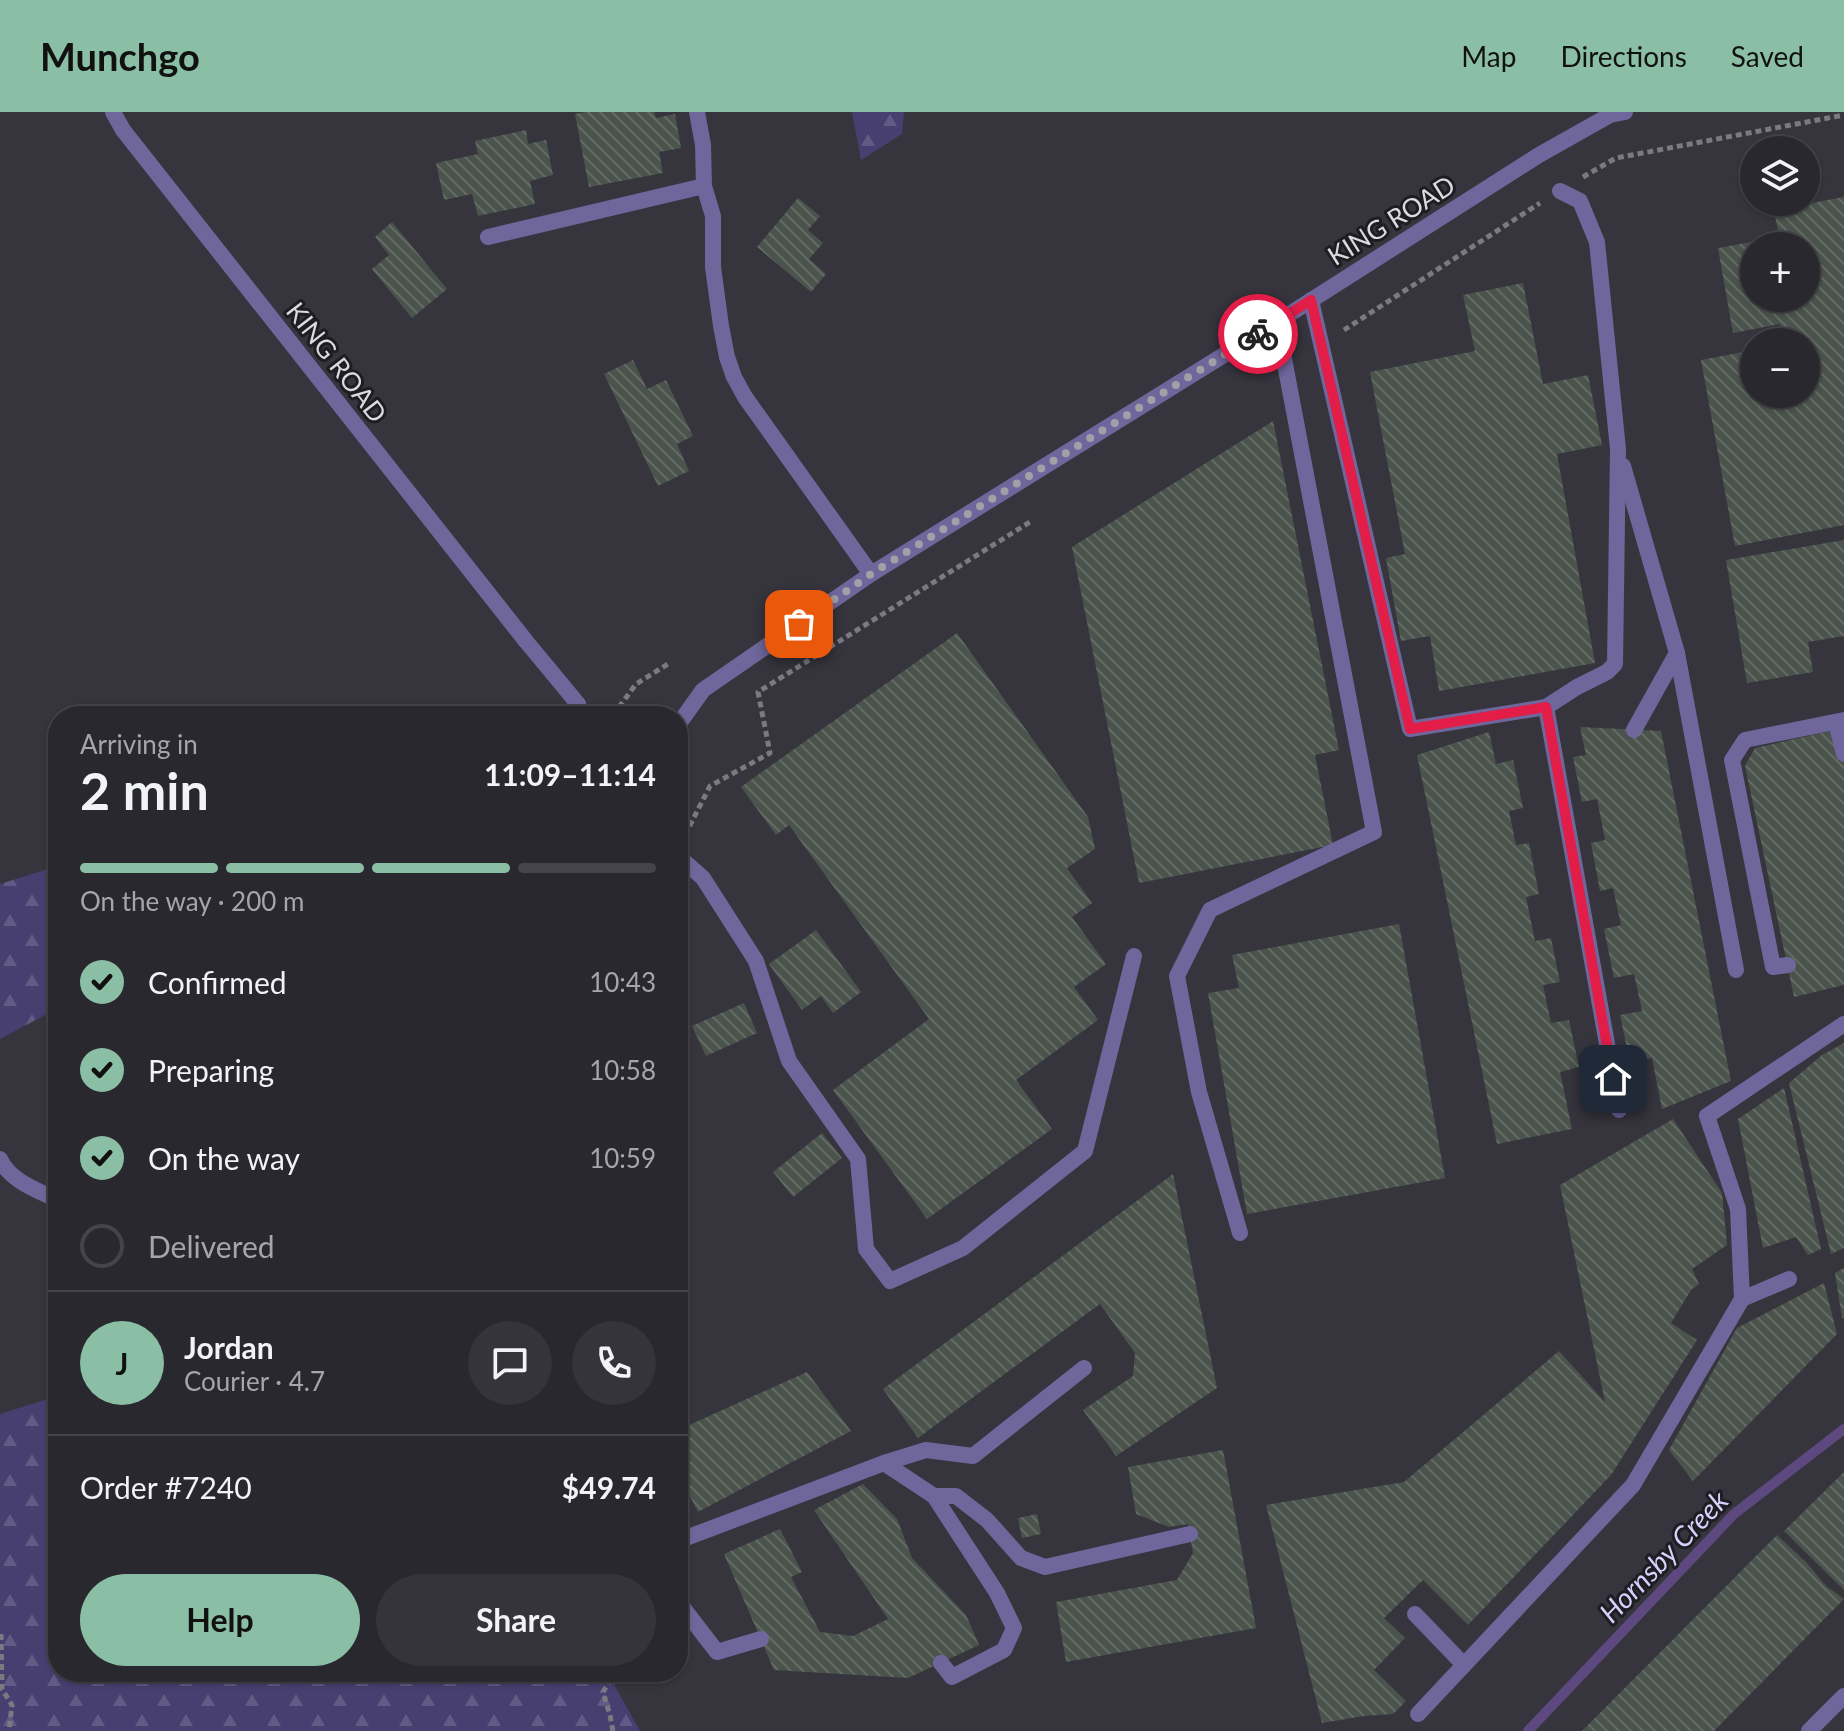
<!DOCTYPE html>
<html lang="en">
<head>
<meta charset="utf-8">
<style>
	body { margin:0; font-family:Lato,sans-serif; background:#34343a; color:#f1f3f6; height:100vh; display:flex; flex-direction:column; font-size:30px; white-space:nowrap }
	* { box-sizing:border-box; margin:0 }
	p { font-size:26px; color:#a5a6aa }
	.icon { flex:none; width:44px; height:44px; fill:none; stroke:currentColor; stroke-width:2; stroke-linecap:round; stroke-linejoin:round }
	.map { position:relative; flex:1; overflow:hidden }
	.side { position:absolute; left:48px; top:594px; width:640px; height:976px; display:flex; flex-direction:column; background:#28282e; border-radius:32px; box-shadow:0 2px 6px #0004,0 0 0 2px #44444a }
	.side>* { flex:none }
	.controls { position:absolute; left:1740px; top:24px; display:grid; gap:16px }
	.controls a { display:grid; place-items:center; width:80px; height:80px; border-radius:50%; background:#28282e; box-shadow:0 2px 6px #0004,0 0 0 2px #44444a; font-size:40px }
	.pin { position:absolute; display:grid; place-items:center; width:68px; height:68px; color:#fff; margin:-34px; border-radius:16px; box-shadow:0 4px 12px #0006 }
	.courier { position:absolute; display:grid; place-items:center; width:80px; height:80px; margin:-40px; border:6px solid #e11d48; border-radius:50%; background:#fff; color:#222; box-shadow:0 2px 10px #0007 }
	.summary em { font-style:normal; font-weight:700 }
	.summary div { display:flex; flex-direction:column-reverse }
	.summary { display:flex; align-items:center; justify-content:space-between; height:136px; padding:0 32px }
	h1 { font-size:52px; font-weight:700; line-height:60px }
	.bar { display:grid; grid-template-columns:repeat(4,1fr); gap:12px 8px; align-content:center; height:96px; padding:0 32px }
	.bar i { height:10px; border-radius:6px; background:#44444a }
	.bar .current { background:#8abfa5 }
	.bar p { grid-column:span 4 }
	.line { display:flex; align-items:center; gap:20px; padding:0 32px; border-top:2px solid #44444a }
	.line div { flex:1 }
	.round { display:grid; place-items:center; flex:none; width:84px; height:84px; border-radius:42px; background:#34343a }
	ol { padding:0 32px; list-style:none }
	li { display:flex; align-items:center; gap:24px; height:88px }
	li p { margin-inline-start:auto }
	li .icon { padding:8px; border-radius:50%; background:#8abfa5; color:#111; stroke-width:4 }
	li:last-child { color:#a5a6aa }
	li i { width:44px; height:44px; border:4px solid #44444a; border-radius:50% }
	.primary-button { display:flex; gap:16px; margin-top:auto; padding:16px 32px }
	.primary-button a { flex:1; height:92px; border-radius:48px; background:#8abfa5; color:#111; font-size:32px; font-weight:700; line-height:92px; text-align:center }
	.primary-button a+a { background:#34343a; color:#f1f3f6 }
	header { display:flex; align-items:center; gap:48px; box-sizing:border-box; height:112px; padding:0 40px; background:#8abfa5; color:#111 }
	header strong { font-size:38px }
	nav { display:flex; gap:44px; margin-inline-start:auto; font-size:28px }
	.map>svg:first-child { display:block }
</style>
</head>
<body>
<header>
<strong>Munchgo</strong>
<nav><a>Map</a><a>Directions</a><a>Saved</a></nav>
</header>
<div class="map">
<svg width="1844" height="1619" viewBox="0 0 1844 1619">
	<defs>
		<pattern id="forest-firs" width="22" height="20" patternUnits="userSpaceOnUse" patternTransform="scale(2)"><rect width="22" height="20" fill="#483f71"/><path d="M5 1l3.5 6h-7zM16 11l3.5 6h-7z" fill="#625a85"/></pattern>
		<pattern id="building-back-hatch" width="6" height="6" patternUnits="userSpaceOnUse" patternTransform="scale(2)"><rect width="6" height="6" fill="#4a534c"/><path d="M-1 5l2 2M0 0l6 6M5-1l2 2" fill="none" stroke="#646b65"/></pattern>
	</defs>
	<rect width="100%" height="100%" fill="#36353e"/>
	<g fill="url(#forest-firs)">
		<polygon points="852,0 904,0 902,22 861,48"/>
		<polygon points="58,754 58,896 0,927 0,772"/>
		<polygon points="58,1284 58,1560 607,1560 640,1619 0,1619 0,1302"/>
	</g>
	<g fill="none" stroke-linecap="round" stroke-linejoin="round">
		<polyline stroke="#5d4980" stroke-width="10" points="1528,1619 1734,1402 1844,1317"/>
	</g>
	<g fill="url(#building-back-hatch)" fill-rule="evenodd">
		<polygon points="585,0 654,0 656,6 675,2 681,36 659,40 663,61 589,75 575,2"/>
		<polygon points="526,18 528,32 546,28 553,63 530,69 535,92 478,104 472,82 444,88 436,51 478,42 475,29"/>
		<path d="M1844 85V413L1735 434 1701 248 1754 238V282H1806V230H1783L1780 212 1733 221 1718 136 1779 125 1774 98ZM1754 134H1806V186H1754Z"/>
		<polygon points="798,86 820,104 808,118 823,131 809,147 826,162 811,180 757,135"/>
		<polygon points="392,110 447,177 412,206 372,157 389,143 375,125"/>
		<polygon points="1523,171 1543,272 1588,263 1602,333 1557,342 1595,551 1439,579 1430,524 1401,529 1386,446 1405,442 1370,260 1475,239 1463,183"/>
		<polygon points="633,248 647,277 666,268 693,324 677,332 689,359 658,374 604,262"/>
		<polygon points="1273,309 1339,638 1315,643 1333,733 1139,771 1072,435"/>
		<polygon points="1844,428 1844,524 1808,530 1813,560 1747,571 1726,448"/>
		<polygon points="957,521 1088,705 1095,737 1067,756 1092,791 1072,805 1106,852 1074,875 1098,908 1016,968 1052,1017 927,1107 833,978 929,907 789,713 776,723 741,675"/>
		<polygon points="1580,615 1661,619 1731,969 1662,997 1652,946 1630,951 1620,903 1642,899 1634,862 1614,866 1604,817 1621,813 1613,776 1600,779 1591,731 1605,728 1597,687 1582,690 1573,645 1586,643"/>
		<polygon points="1844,616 1844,873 1794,885 1745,654 1755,636"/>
		<polygon points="1489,620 1496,652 1513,648 1523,696 1509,699 1516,733 1529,731 1539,782 1526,785 1535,829 1551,826 1560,870 1543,873 1551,911 1569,908 1579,955 1560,960 1572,1017 1497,1032 1417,643"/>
		<polygon points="1399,812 1445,1066 1247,1102 1208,881 1239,876 1232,843"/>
		<polygon points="816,818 861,880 833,901 821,884 802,898 769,852"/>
		<polygon points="744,891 757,921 706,944 692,914"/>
		<polygon points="1844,931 1844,1136 1831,1142 1789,971 1822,943"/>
		<polygon points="1784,976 1821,1137 1808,1143 1796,1125 1763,1136 1738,1007"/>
		<polygon points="1673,1007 1722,1081 1727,1133 1692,1157 1699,1172 1691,1178 1671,1211 1697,1228 1611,1363 1468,1513 1423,1468 1384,1506 1405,1526 1374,1558 1406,1589 1393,1602 1364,1604 1322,1611 1266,1393 1404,1370 1559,1239 1605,1290 1560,1073"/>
		<polygon points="822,1021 842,1046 793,1085 773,1060"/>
		<polygon points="1173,1062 1217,1276 1116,1344 1083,1298 1133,1264 1135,1241 1100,1192 918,1326 883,1277"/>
		<polygon points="1844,1156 1844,1206 1842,1206 1835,1161"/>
		<polygon points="1824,1171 1837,1222 1693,1369 1669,1338 1737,1216"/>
		<polygon points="807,1260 851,1319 698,1400 678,1361 678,1318"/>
		<polygon points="1223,1338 1256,1516 1066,1550 1056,1490 1177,1468 1193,1441 1188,1412 1169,1415 1136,1402 1128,1355"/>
		<polygon points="1844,1360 1844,1478 1784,1419"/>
		<polygon points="863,1372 897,1407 912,1446 966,1503 979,1533 908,1566 774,1558 724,1442 780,1417 802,1460 791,1465 820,1520 853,1524 888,1507 814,1398"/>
		<polygon points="1037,1402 1041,1422 1022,1426 1018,1406"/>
		<polygon points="1777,1423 1806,1450 1826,1474 1844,1487 1714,1619 1582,1619"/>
	</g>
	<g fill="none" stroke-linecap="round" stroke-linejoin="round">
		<g stroke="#7a7a81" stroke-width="5" stroke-dasharray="6 4" stroke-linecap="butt">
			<polyline points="1583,65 1616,46 1844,3"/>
			<polyline points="1344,218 1540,91"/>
			<polyline points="603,599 614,602 636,572 668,552"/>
			<polyline points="685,723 710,674 770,641 758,580 1030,410"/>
			<polyline points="1,1522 2,1577 12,1593 9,1619"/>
			<polyline points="613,1619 610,1603 603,1580 615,1560"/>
		</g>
		<g stroke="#6f669b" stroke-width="16">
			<polyline points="697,0 703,33 704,74 713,104 713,155 721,214 727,245 734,265 745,285 871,462"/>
			<polyline points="1560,79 1580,89 1597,130 1618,337 1615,552 1607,560 1577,575 1546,595 1619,998"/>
			<polyline points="488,125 704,74"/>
			<polyline points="1311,188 1410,617 1546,595"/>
			<polyline points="1623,354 1677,541 1634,618"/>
			<polyline points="525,528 578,592 581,604"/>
			<polyline points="1677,541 1736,858"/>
			<polyline points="1836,610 1844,642"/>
			<polyline points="678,744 703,766 756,849 789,949 858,1047 866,1137 890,1169 963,1136 1085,1039 1134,844"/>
			<polyline points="1788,853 1773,855 1732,648 1745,628 1844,608"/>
			<path d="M0 1047C10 1069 37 1078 58 1088"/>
			<polyline points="1240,1121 1199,980 1177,864 1210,798 1374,720 1277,210"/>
			<polyline points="1789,1167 1742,1187 1738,1097 1707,1004 1844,912"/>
			<polyline points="884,1351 934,1384 956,1384 987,1408 1021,1446 1045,1455 1190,1422"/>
			<polyline points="934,1384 997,1481 1014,1516 1004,1538 952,1565 941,1551"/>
			<polyline points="678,1429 884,1351 926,1338 973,1344 1084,1256"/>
			<polyline points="678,1483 680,1492 717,1540 761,1527"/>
			<polyline points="1415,1502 1464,1553"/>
			<polyline points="1418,1602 1633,1373 1742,1187"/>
		</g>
		<g stroke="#6f669b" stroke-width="16">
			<polyline points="113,0 123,18 525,528"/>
			<polyline points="678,613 703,578 871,462 1277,210 1539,43 1610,3 1625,0"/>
			<polyline points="1809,1619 1844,1584"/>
		</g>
	</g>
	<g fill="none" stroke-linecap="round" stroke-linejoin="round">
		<polyline stroke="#a1a0a7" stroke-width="8" stroke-dasharray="0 14.4" points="799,512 871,462 1258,222"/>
		<polyline stroke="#e11d48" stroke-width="10" points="1258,222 1311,188 1410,617 1546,595 1613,967"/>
	</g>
	<g text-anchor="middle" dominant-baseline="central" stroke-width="6" stroke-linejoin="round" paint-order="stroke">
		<g font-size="26" fill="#dadadf" stroke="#1e1d22">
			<text transform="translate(1391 108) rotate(-32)">KING ROAD</text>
			<text transform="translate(337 250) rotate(52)">KING ROAD</text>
		</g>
		<g font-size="28" font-style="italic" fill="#d6d0fc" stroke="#1e1d22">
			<text transform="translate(1663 1444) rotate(-46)">Hornsby Creek</text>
		</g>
	</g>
</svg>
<div class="controls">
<a><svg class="icon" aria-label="layers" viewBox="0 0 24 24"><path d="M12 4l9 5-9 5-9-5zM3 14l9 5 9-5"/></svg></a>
<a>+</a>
<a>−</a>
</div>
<div class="pin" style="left:799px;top:512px;background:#ea580c"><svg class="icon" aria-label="bag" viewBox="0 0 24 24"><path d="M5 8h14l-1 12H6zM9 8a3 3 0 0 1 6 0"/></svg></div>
<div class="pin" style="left:1613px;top:967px;background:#1f2937"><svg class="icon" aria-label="home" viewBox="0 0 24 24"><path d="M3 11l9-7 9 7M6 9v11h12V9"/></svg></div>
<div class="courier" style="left:1258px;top:222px"><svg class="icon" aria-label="bike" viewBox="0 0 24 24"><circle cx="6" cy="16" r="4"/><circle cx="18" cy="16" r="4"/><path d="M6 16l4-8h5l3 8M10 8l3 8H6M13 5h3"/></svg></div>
<section class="side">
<div class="summary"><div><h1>2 min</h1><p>Arriving in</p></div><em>11:09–11:14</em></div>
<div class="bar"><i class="current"></i><i class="current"></i><i class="current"></i><i></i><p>On the way · 200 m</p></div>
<ol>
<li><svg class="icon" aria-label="check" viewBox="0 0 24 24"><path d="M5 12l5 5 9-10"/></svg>Confirmed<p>10:43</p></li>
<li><svg class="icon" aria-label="check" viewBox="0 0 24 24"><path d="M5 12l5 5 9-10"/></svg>Preparing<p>10:58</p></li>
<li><svg class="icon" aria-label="check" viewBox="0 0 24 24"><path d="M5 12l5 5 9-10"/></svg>On the way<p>10:59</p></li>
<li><i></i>Delivered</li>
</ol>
<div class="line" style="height:144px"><b class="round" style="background:#8abfa5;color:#111">J</b><div><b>Jordan</b><p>Courier · 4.7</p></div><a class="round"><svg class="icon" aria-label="chat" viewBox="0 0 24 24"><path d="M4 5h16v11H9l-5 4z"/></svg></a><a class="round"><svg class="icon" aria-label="phone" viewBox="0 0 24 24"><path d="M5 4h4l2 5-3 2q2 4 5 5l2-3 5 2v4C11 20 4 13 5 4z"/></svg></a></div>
<div class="line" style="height:104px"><div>Order #7240</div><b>$49.74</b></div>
<div class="primary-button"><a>Help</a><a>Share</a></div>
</section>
</div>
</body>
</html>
